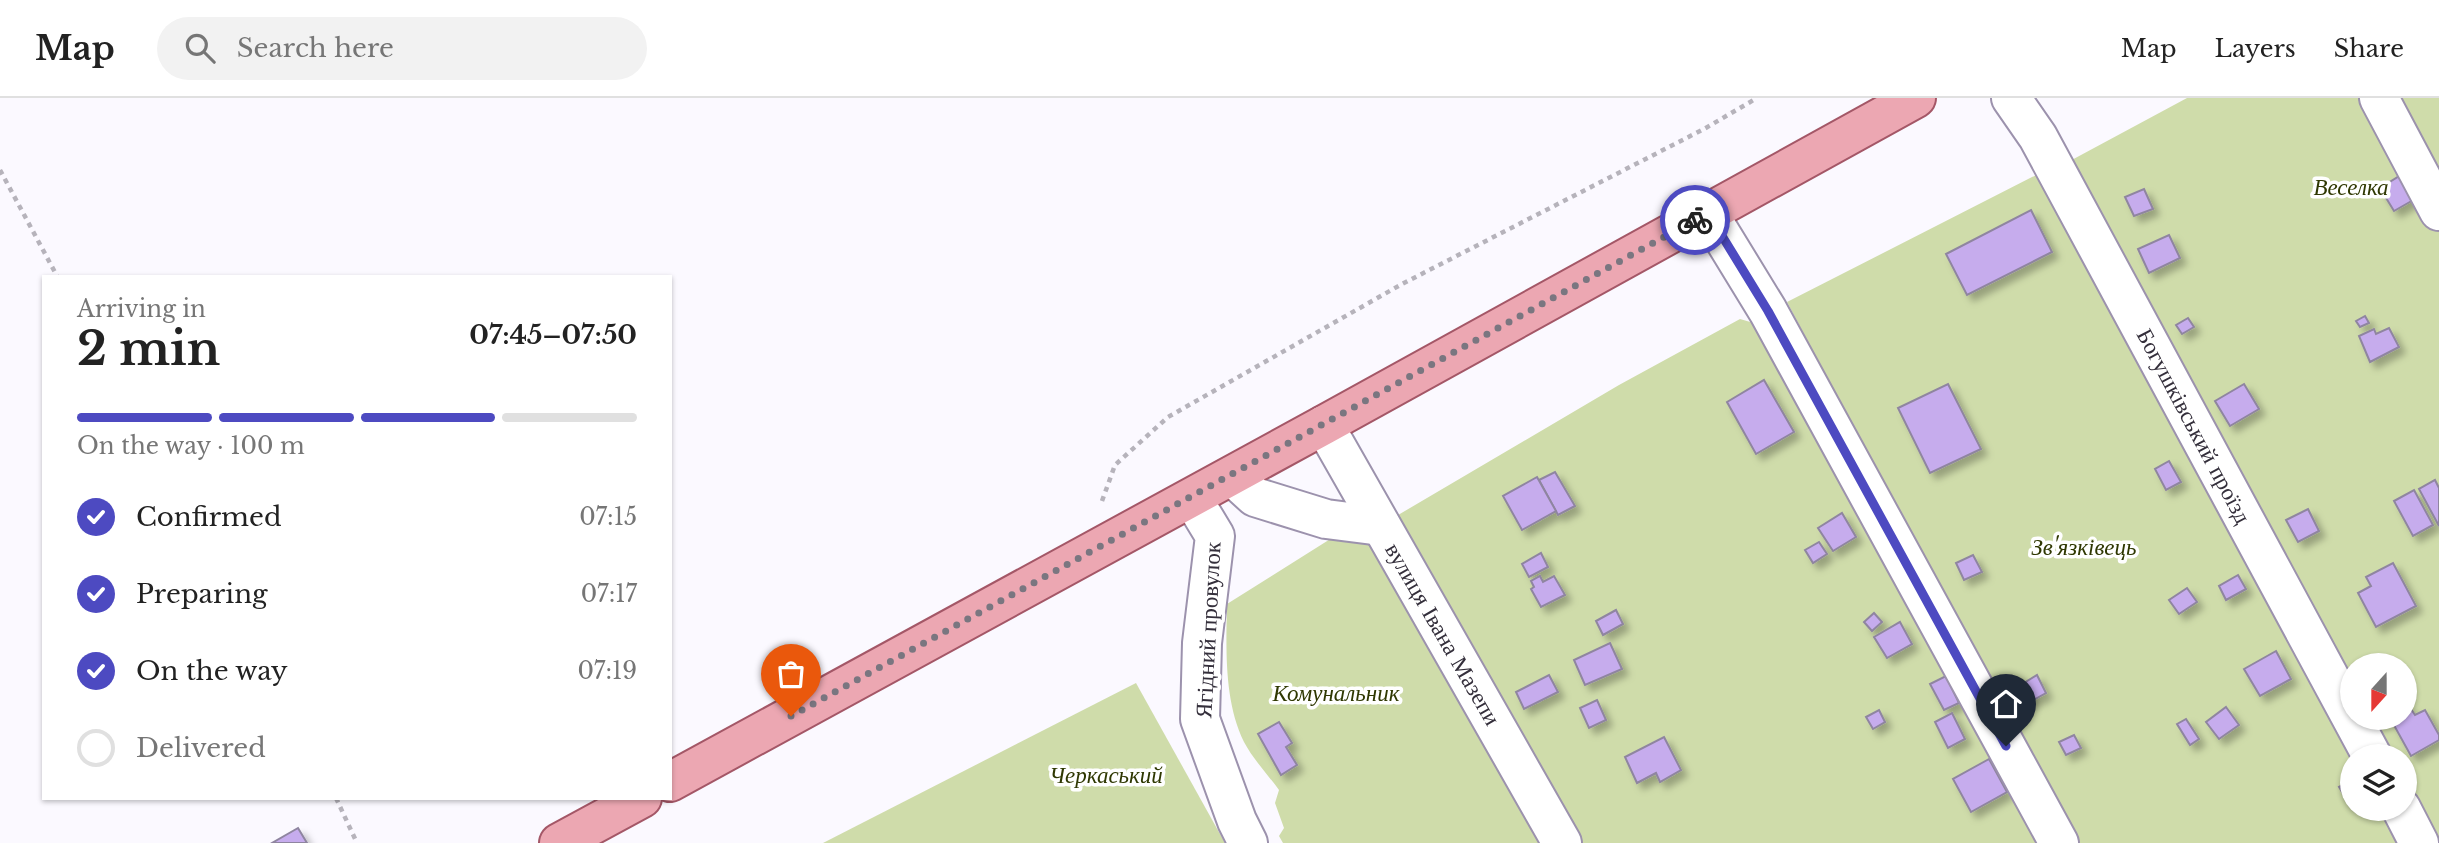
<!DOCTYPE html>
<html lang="en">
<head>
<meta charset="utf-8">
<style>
	body { margin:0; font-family:"Libre Baskerville",serif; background:#f2f2f2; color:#222; height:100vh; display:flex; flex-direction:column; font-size:26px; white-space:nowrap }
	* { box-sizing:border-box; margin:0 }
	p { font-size:23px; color:#767676 }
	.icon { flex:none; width:38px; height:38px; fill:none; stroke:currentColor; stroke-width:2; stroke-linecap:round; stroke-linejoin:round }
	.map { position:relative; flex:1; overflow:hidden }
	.drawer { position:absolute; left:42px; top:177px; width:630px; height:525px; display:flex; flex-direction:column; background:#fff; border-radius:0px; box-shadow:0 2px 5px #0004 }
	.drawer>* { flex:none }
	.needle { width:46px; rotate:201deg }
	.buttons { position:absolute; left:2340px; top:555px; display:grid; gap:14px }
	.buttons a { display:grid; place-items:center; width:77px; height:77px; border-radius:50%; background:#fff; box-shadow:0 2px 5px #0004; font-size:35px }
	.pin { position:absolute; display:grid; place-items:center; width:60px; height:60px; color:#fff; margin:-72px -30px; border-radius:50% 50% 50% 0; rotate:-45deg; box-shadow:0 0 7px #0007 }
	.pin .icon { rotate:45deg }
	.courier { position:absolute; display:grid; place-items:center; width:70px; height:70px; margin:-35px; border:5px solid #4d4ac1; border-radius:50%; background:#fff; color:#222; box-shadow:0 2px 9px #0007 }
	.summary em { font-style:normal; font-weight:700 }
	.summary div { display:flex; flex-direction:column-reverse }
	.summary { display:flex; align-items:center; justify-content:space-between; height:119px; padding:0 35px }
	h1 { font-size:46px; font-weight:700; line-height:52px }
	.bar { display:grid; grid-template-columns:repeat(4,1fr); gap:10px 7px; align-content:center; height:84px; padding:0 35px }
	.bar i { height:9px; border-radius:5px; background:#e0e0e0 }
	.bar .selected { background:#4d4ac1 }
	.bar p { grid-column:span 4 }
	ol { padding:0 35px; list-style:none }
	li { display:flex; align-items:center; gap:21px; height:77px }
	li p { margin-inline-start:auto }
	li .icon { padding:7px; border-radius:50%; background:#4d4ac1; color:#fff; stroke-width:4 }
	li:last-child { color:#767676 }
	li i { width:38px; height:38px; border:4px solid #e0e0e0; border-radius:50% }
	header { display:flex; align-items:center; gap:42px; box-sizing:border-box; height:98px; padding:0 35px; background:#fff; border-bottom:2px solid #e0e0e0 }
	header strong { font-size:33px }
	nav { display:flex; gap:38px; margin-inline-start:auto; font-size:24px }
	.search { width:490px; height:63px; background:#f2f2f2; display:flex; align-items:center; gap:18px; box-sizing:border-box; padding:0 24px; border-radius:38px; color:#767676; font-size:26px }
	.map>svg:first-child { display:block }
</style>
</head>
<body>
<header>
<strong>Map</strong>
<div class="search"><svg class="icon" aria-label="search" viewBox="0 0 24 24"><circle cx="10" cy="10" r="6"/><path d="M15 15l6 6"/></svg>Search here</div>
<nav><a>Map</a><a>Layers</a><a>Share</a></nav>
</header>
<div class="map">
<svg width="2439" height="745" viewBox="0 0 2439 745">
	<defs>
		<filter id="shadow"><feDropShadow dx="6" dy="6" stdDeviation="3.5" flood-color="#0004"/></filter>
	</defs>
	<rect width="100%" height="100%" fill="#fbf9ff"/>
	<g fill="#cfdcaa" fill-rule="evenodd">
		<path d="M2187 0H2439V745H1580L1393 420 1619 287 1740 221 1764 228 1821 321 1835 295 1787 204 2046 72 2068 64ZM2352 567H2404V620H2352ZM2352 658H2404V710H2352Z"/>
		<path d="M1343 433H1362L1541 745H1283L1279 738 1284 730 1275 705 1279 692C1268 677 1253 661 1244 644 1224 603 1226 551 1227 506Z"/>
		<polygon points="1136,585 1225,745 823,745"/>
	</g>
	<g fill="#c6aced" stroke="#8f85a0" stroke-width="2" filter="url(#shadow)">
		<polygon points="2401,77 2415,101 2394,113 2380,90"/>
		<polygon points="2144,91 2153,111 2134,118 2125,99"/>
		<polygon points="2031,112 2052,154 1967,197 1946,156"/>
		<polygon points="2169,137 2180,160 2149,175 2138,151"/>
		<polygon points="2365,218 2369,225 2360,229 2356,223"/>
		<polygon points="2188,220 2194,229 2182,236 2176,227"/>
		<polygon points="2389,230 2399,249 2370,264 2359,238 2374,231 2376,236"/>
		<polygon points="1764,282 1794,334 1756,356 1727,304"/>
		<polygon points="1948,286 1981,351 1930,375 1898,310"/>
		<polygon points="2244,286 2259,311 2230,328 2215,303"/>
		<polygon points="2169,363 2181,384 2166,392 2155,371"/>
		<polygon points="1555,374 1575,408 1558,417 1539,382"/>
		<polygon points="1537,379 1556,413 1522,432 1503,398"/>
		<polygon points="2435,382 2439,390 2439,428 2419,391"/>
		<polygon points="2414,392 2433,427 2413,438 2394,403"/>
		<polygon points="2308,411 2319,433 2298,444 2286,422"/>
		<polygon points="1842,415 1856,439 1833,453 1818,430"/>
		<polygon points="1819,444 1827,456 1813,465 1805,452"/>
		<polygon points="1541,455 1548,469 1529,479 1522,466"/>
		<polygon points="1973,457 1982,474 1964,482 1956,465"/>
		<polygon points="2393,465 2416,508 2376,529 2358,495 2371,488 2366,479"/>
		<polygon points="2238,477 2246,491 2226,502 2219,488"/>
		<polygon points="1540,478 1543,484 1554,478 1565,497 1541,509 1531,491 1534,489 1531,483"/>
		<polygon points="2187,490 2197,504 2179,516 2169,502"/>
		<polygon points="1616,512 1623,526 1603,537 1596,523"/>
		<polygon points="1874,515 1882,524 1872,533 1864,524"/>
		<polygon points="1900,524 1912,546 1887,560 1874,539"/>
		<polygon points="1610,545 1622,571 1585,587 1574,562"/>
		<polygon points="2276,553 2291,581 2260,598 2244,571"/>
		<polygon points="1549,577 1558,594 1524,611 1516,594"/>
		<polygon points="2037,577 2046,595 2028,605 2019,588"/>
		<polygon points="1946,578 1959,605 1944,612 1930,586"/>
		<polygon points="1597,602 1606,622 1589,630 1580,610"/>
		<polygon points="2409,608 2415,617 2425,612 2439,637 2439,642 2411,658 2390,620 2404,620 2404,610"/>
		<polygon points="2226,609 2239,627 2219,641 2206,624"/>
		<polygon points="1879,612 1885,624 1873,631 1866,619"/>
		<polygon points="1952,615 1965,641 1948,650 1935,624"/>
		<polygon points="2186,621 2199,641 2190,647 2177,626"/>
		<polygon points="1279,624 1292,645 1286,649 1297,667 1281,677 1258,636"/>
		<polygon points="2074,637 2081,650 2066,657 2059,644"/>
		<polygon points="1664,639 1681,672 1660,684 1656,675 1637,685 1625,659"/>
		<polygon points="1989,661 2007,694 1971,714 1953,681"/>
		<polygon points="2352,682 2352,702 2348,704 2339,689"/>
		<polygon points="298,730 307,745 272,745"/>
	</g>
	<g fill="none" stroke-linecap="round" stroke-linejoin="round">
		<g stroke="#9c92ad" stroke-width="42">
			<g id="minor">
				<polyline points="2011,0 2038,39 2372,658"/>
				<polyline points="2379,0 2439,113"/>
				<polyline points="1708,115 1768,213 2059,745"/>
				<polyline points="1324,327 1562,745"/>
				<polyline points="1232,378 1255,399 1326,421 1381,428"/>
				<polyline points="1192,400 1215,438 1202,545 1200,621 1237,723 1248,745"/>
				<polyline points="2401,710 2419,745"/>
			</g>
		</g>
		<g stroke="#a45767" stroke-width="42">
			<g id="major">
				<polyline points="670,684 1324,327 1916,0"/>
				<polyline points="559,745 642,700"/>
			</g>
		</g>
		<g stroke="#b6b3bb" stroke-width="4.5" stroke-dasharray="5 5" stroke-linecap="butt">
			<polyline points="0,72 57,178"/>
			<polyline points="1102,403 1115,367 1168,319 1402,186 1704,31 1757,0"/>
			<polyline points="336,700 357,745"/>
		</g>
		<use href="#minor" stroke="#fff" stroke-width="38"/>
		<use href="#major" stroke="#eca7b2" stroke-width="38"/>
	</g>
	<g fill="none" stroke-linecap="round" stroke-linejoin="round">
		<polyline stroke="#7a7680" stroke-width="7" stroke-dasharray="0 12.6" points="791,618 1695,122"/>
		<polyline stroke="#4d4ac1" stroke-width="9" points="1695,122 1708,115 1768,213 2006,648"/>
	</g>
	<g text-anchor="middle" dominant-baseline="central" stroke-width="7" stroke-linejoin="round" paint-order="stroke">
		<g font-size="23" font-style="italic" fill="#2f3802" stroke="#fff">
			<text x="2351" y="89">Веселка</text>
			<text x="2084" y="449">Зв'язківець</text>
			<text x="1336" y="595">Комунальник</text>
			<text x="1106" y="677">Черкаський</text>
		</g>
		<g font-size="23" fill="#342f3b" stroke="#fff">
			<text transform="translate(2194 328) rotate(62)">Богушківський проїзд</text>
			<text transform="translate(1208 532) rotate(-87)">Ягідний провулок</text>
			<text transform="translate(1443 536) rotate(60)">вулиця Івана Мазепи</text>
		</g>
	</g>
</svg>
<div class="buttons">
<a><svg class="needle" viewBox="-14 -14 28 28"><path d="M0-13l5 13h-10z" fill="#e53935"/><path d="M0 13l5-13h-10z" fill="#767676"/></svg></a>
<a><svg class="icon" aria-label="layers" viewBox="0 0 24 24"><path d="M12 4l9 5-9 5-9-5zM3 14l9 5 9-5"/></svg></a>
</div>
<div class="pin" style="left:791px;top:618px;background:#ea580c"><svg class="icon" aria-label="bag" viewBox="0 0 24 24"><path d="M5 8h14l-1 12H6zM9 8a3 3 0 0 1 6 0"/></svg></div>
<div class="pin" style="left:2006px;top:648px;background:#1f2937"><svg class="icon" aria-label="home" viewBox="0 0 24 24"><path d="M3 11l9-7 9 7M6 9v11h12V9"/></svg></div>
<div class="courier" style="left:1695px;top:122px"><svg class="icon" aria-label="bike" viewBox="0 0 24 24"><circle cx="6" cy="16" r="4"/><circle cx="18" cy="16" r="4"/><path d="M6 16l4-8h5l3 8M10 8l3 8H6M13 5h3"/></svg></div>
<section class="drawer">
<div class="summary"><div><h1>2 min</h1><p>Arriving in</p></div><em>07:45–07:50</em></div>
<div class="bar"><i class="selected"></i><i class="selected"></i><i class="selected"></i><i></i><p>On the way · 100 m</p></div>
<ol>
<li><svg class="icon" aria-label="check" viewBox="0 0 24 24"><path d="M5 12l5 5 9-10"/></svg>Confirmed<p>07:15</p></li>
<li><svg class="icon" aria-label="check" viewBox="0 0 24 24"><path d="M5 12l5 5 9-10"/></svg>Preparing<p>07:17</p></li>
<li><svg class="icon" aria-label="check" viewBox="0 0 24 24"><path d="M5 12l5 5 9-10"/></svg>On the way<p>07:19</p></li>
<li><i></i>Delivered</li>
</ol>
</section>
</div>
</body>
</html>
